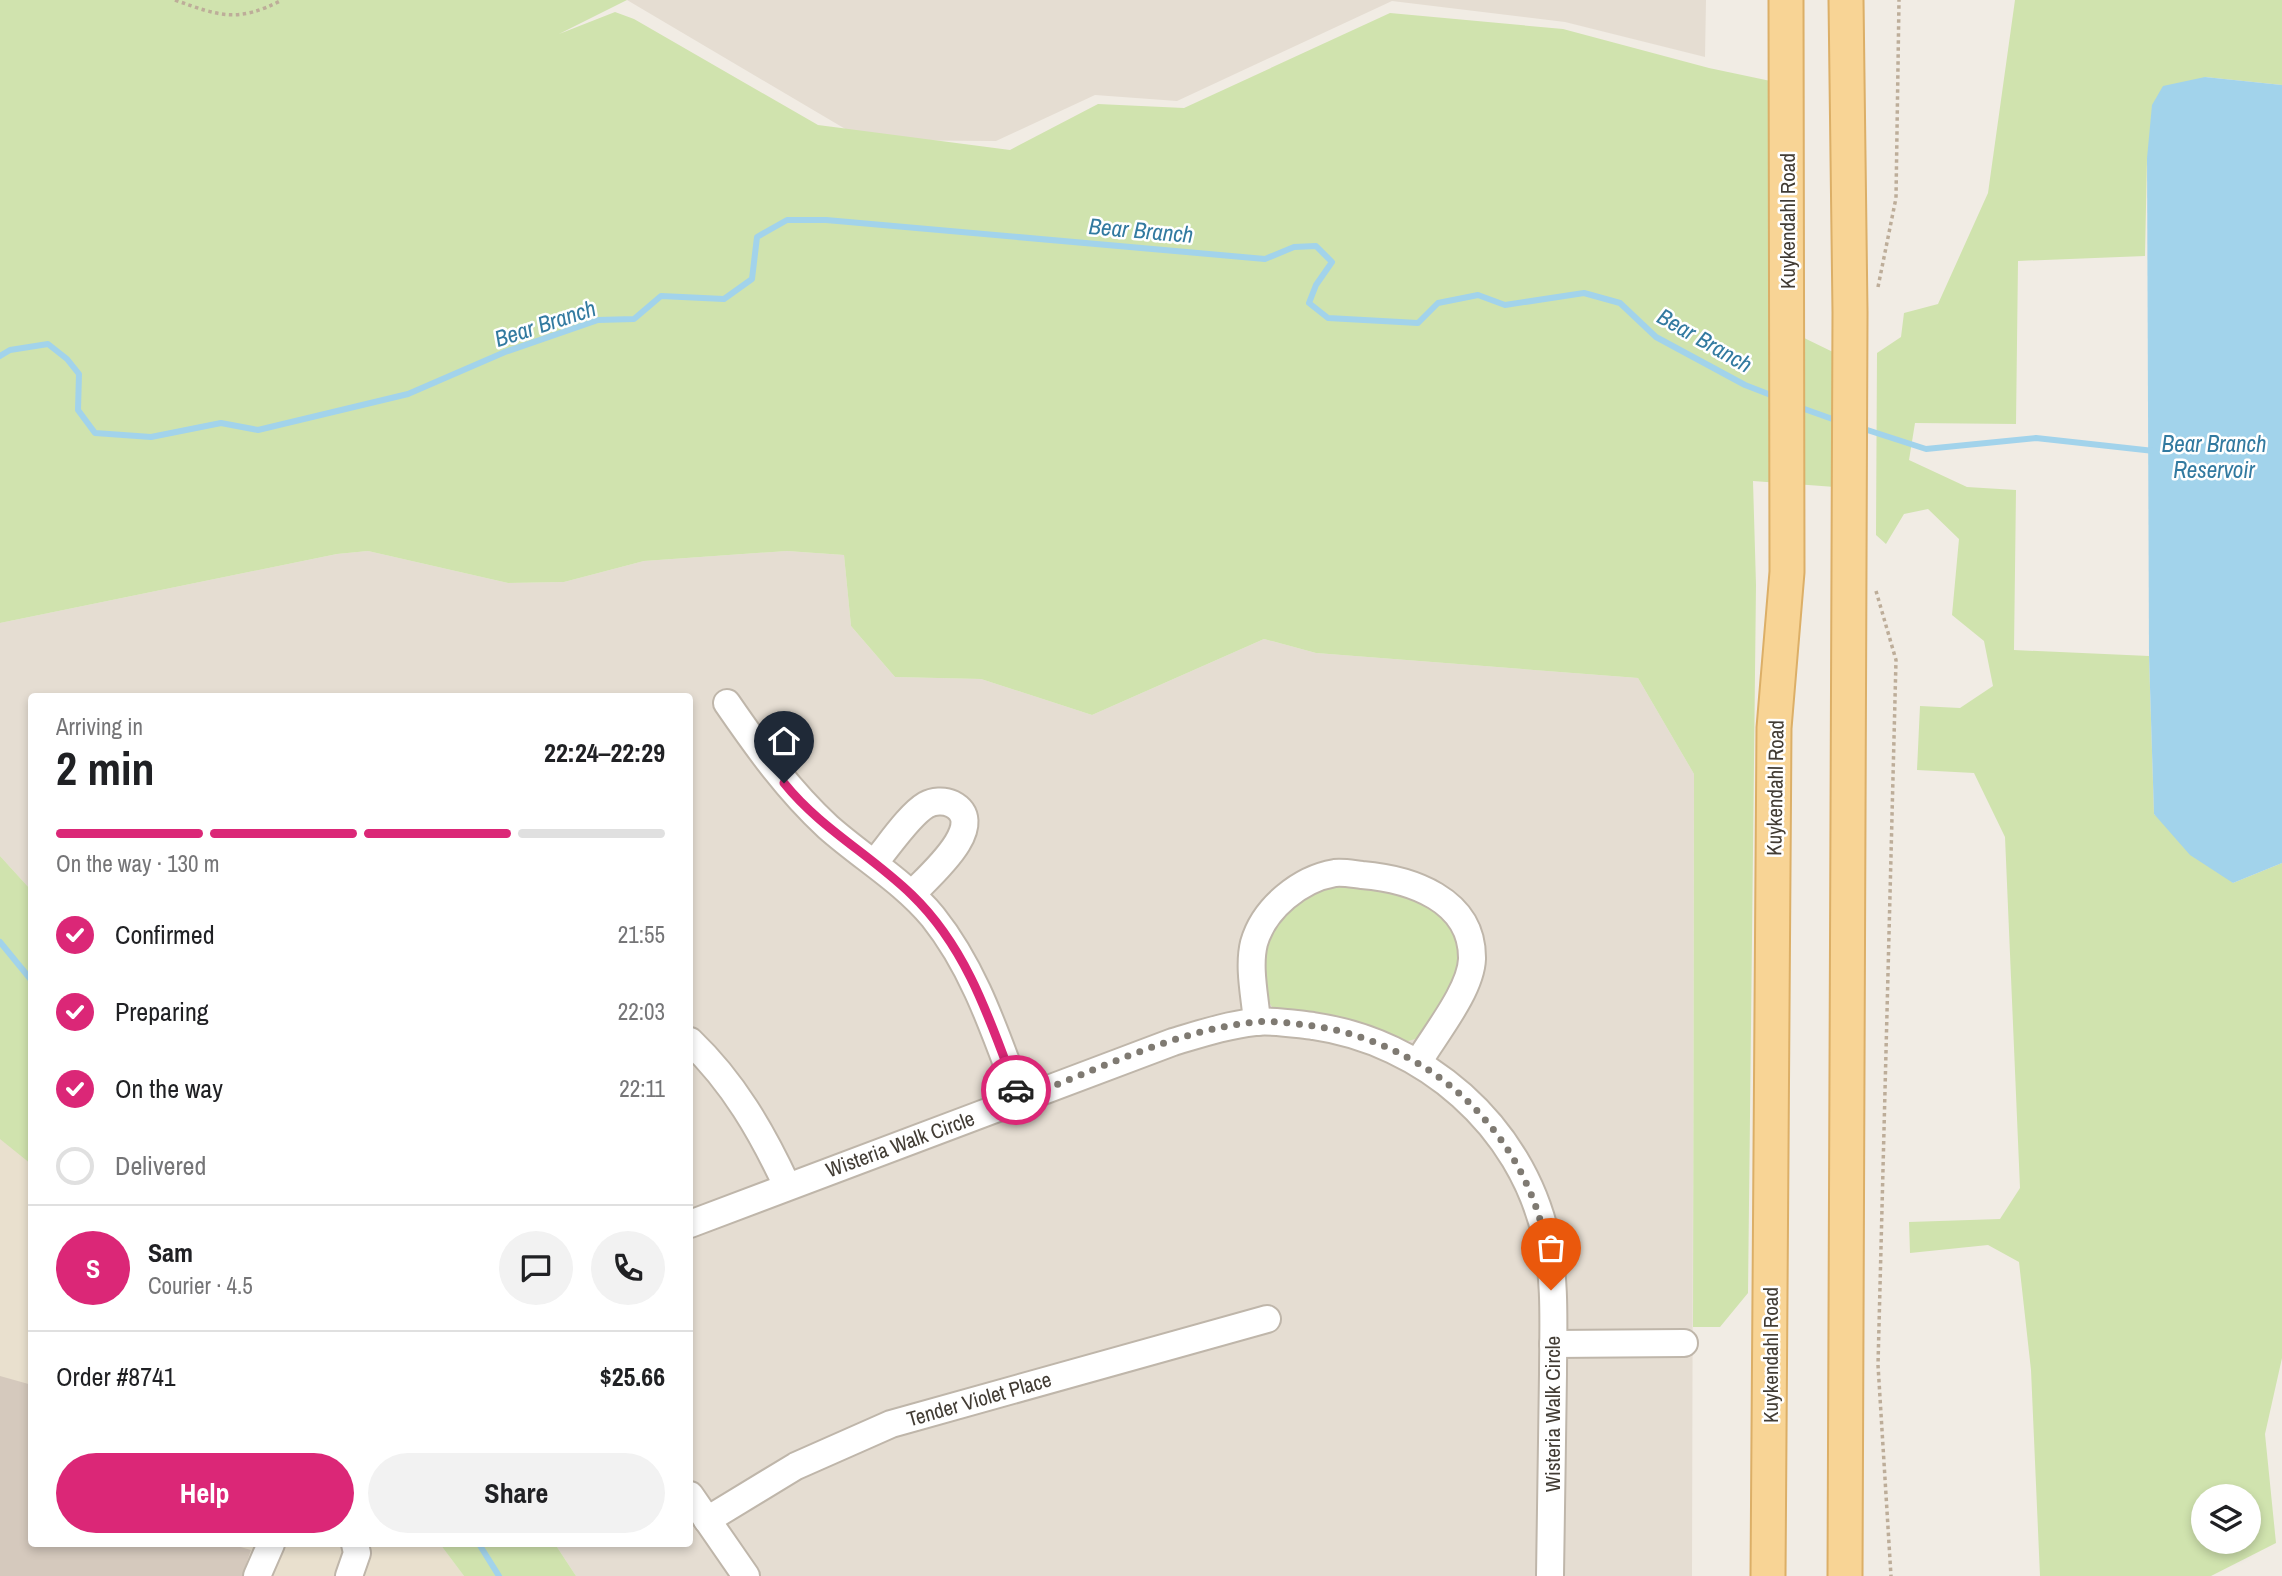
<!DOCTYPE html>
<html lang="en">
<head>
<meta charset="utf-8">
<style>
	body { margin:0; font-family:"Archivo Narrow",sans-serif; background:#f2f2f2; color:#202124; height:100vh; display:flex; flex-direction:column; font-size:26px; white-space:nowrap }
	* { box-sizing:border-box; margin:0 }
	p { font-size:23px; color:#757577 }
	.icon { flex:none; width:38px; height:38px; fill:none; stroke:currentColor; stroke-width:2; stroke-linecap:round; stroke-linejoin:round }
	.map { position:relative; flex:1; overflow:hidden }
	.sheet { position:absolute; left:28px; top:693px; width:665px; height:854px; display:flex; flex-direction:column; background:#fff; border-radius:7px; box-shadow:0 4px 10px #0003 }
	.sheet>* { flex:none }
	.tools { position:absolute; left:2191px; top:1484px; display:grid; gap:14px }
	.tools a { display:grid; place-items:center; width:70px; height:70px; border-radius:50%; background:#fff; box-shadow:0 4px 10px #0003; font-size:35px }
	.pin { position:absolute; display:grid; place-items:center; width:60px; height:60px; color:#fff; margin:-72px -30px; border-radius:50% 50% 50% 0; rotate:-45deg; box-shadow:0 0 7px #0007 }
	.pin .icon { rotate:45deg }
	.courier { position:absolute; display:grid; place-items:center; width:70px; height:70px; margin:-35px; border:5px solid #db2777; border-radius:50%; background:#fff; color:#222; box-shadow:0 2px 9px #0007 }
	.headline em { font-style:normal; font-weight:700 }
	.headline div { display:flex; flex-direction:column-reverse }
	.headline { display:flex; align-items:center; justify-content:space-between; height:119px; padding:0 28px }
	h1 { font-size:46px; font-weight:700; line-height:52px }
	.bar { display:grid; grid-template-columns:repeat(4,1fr); gap:10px 7px; align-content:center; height:84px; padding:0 28px }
	.bar i { height:9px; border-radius:5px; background:#e0e0e0 }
	.bar .current { background:#db2777 }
	.bar p { grid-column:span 4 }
	.line { display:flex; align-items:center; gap:18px; padding:0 28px; border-top:2px solid #e0e0e0 }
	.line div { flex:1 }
	.round { display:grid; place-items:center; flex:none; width:74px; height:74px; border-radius:37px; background:#f2f2f2 }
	ol { padding:0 28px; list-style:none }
	li { display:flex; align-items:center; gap:21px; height:77px }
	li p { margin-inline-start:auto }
	li .icon { padding:7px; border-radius:50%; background:#db2777; color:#fff; stroke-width:4 }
	li:last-child { color:#757577 }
	li i { width:38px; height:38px; border:4px solid #e0e0e0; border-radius:50% }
	.cta { display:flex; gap:14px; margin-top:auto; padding:14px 28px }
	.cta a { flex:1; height:80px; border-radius:42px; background:#db2777; color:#fff; font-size:28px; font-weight:700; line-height:80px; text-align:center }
	.cta a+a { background:#f2f2f2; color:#202124 }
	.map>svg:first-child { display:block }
</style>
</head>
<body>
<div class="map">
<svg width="2282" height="1576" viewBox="0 0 2282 1576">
	<rect width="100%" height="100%" fill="#f1ece4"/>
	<g fill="#e5ddd2">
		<polygon points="627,0 1706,0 1705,57 1565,22 1392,1 1177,101 1095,95 996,141 864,140"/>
		<polygon points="368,551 508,583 564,582 644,561 787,551 844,555 851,626 895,677 981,679 1092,715 1264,639 1316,653 1638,678 1694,774 1692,1576 576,1576 555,1544 690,1544 690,696 32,696 31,890 0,856 0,623 337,554"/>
	</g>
	<polygon fill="#e9e0ce" points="0,1035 31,1068 32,1544 440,1544 464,1576 0,1576"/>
	<g fill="#d0e3ae" fill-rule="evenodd">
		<polygon points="0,0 627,0 559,34 615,12 634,19 818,125 1010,150 1098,104 1184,108 1390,13 1563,29 1709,68 1803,88 1784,272 1798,335 1835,353 1835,487 1753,481 1756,585 1748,1293 1720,1327 1693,1327 1694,774 1638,678 1316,653 1264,639 1092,715 981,679 895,677 851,626 844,555 787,551 644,561 564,582 508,583 368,551 337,554 0,623"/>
		<path d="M2015 0H2282V85L2205 77 2147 158 2145 256 2018 261 2016 424 1915 423 1909 460 1967 487 2016 490 2014 650 2149 656 2154 814 2233 883 2282 863V1358L2265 1434 2276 1543 2211 1576H2040L2031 1370 2019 1262 1988 1245 1910 1253 1909 1222 2000 1219 2020 1188 2005 837 1974 773 1917 770 1920 706 1960 708 1993 686 1984 641 1952 615 1959 539 1928 509 1904 514 1886 544 1876 535 1877 353 1901 337 1904 313 1938 304 1988 193ZM2203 1496H2249V1542H2203Z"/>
		<polygon points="0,856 31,890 31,1164 0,1139"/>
		<path d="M1352 884C1406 896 1470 899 1461 975 1459 989 1434 1021 1425 1036L1405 1042 1274 1009C1264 998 1264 988 1264 973 1264 965 1262 954 1264 946 1275 907 1315 886 1352 884Z"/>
		<polygon points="440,1544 555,1544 576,1576 464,1576"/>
	</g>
	<polygon fill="#a2d3eb" points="2205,77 2282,85 2282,863 2233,883 2190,855 2154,814 2149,656 2147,158 2152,105 2163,86"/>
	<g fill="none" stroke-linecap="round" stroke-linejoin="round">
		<g stroke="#a2d3eb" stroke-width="6">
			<polyline points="0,356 10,350 48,344 67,359 79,374 78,410 95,433 151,437 221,423 258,430 408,394 505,352 598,320 634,319 661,296 724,299 752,279 757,237 787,220 826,220 1265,259 1294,247 1316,246 1332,262 1316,285 1309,303 1328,318 1418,323 1438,303 1478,295 1505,305 1584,293 1620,303 1656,337 1745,385 1776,397"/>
			<polyline points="1796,406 1838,421"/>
			<polyline points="1858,427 1926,449 2036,438 2154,451"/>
			<polyline points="0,942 32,981"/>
			<polyline points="479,1544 499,1576"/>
		</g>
	</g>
	<polygon fill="#d5c9bd" points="0,1376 32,1385 32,1544 230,1544 251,1550 242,1576 0,1576"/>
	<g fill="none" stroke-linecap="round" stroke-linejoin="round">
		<g stroke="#bfb6aa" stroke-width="30">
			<g id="minor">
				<path d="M727 703C758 748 788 790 828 827 863 858 903 881 933 917 976 971 996 1036 1020 1099"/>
				<path d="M875 862C888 847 909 815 926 805 933 801 944 800 952 804 991 824 928 877 912 894"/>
				<path d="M1257 1022C1255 997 1248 967 1254 943 1264 908 1300 879 1335 873 1343 872 1353 874 1362 875 1410 879 1473 899 1472 959 1471 990 1435 1034 1419 1061"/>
				<path d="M690 1041C733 1082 762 1132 787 1186"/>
				<path d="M690 1224 1173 1042C1200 1034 1227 1025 1255 1022 1274 1020 1295 1024 1313 1026 1424 1042 1521 1125 1546 1237 1556 1281 1553 1330 1553 1374 1552 1442 1551 1509 1550 1576"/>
				<polyline points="1553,1344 1684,1343"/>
				<polyline points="690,1495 746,1576"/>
				<polyline points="707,1520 796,1466 891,1424 1267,1319"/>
				<polyline points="257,1576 271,1544"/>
				<polyline points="349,1576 357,1553 355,1544"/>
			</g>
		</g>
		<g stroke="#dcaf67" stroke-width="37">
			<g id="major">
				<polyline points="1768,1576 1774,728 1787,572 1786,0"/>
				<polyline points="1845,1576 1850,312 1846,0"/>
			</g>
		</g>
		<g stroke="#bdad99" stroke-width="3.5" stroke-dasharray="3.5 3.5" stroke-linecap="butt">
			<path d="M175 0C219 16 238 23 282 0"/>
			<polyline points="1878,287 1896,198 1899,0"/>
			<polyline points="1876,591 1896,660 1878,1365 1891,1576"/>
		</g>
		<use href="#minor" stroke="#fff" stroke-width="26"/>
		<use href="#major" stroke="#f8d495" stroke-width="33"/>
	</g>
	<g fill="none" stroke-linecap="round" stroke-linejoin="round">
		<path stroke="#7f7a72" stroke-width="7" stroke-dasharray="0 12.6" d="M1016 1090 1020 1099C1093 1072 1178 1029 1256 1022 1275 1020 1295 1024 1314 1026 1446 1046 1548 1155 1551 1290"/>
		<path stroke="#db2777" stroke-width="9" d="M784 783C820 828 871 855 912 895 967 948 990 1020 1016 1090"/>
	</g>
	<g text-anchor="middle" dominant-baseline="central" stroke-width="5" stroke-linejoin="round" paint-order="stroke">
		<g font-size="21" fill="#423c34" stroke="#fff">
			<text transform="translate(1787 221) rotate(-90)">Kuykendahl Road</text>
			<text transform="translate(1775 788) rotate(-89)">Kuykendahl Road</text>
			<text transform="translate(900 1144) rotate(-20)">Wisteria Walk Circle</text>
			<text transform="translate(1770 1355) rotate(-90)">Kuykendahl Road</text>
			<text transform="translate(979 1399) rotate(-16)">Tender Violet Place</text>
			<text transform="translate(1552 1414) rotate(-90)">Wisteria Walk Circle</text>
		</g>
		<g font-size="23" font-style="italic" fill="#327aa0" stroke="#fff">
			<text transform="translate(1141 230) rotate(5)">Bear Branch</text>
			<text transform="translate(545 323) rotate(-18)">Bear Branch</text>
			<text transform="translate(1705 340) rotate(30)">Bear Branch</text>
			<text x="2214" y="443">Bear Branch<tspan x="2214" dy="26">Reservoir</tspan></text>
		</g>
	</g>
</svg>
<div class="tools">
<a><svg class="icon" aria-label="layers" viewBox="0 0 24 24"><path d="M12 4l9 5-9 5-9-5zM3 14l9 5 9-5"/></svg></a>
</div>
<div class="pin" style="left:1551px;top:1290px;background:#ea580c"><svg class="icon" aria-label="bag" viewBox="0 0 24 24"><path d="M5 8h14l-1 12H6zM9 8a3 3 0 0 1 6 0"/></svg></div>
<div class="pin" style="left:784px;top:783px;background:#1f2937"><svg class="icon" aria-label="home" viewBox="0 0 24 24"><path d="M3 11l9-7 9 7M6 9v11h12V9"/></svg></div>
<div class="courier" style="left:1016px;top:1090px"><svg class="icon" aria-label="car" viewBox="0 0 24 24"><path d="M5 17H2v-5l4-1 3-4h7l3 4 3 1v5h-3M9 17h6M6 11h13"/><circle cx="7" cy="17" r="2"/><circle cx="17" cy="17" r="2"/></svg></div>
<section class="sheet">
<div class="headline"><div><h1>2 min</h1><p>Arriving in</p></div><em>22:24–22:29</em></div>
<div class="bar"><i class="current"></i><i class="current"></i><i class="current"></i><i></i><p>On the way · 130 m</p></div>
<ol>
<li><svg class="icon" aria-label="check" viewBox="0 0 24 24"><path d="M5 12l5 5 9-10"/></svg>Confirmed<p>21:55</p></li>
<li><svg class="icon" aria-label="check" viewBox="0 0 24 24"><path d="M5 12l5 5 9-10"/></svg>Preparing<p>22:03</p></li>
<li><svg class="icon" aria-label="check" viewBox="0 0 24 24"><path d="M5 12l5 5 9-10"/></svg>On the way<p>22:11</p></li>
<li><i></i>Delivered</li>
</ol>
<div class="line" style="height:126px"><b class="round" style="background:#db2777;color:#fff">S</b><div><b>Sam</b><p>Courier · 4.5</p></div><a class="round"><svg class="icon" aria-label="chat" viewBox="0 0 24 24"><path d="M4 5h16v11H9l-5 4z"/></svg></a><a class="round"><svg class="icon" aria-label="phone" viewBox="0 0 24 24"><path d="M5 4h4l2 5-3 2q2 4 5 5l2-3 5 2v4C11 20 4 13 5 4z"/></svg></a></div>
<div class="line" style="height:91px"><div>Order #8741</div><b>$25.66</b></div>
<div class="cta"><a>Help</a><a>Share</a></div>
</section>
</div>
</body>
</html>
